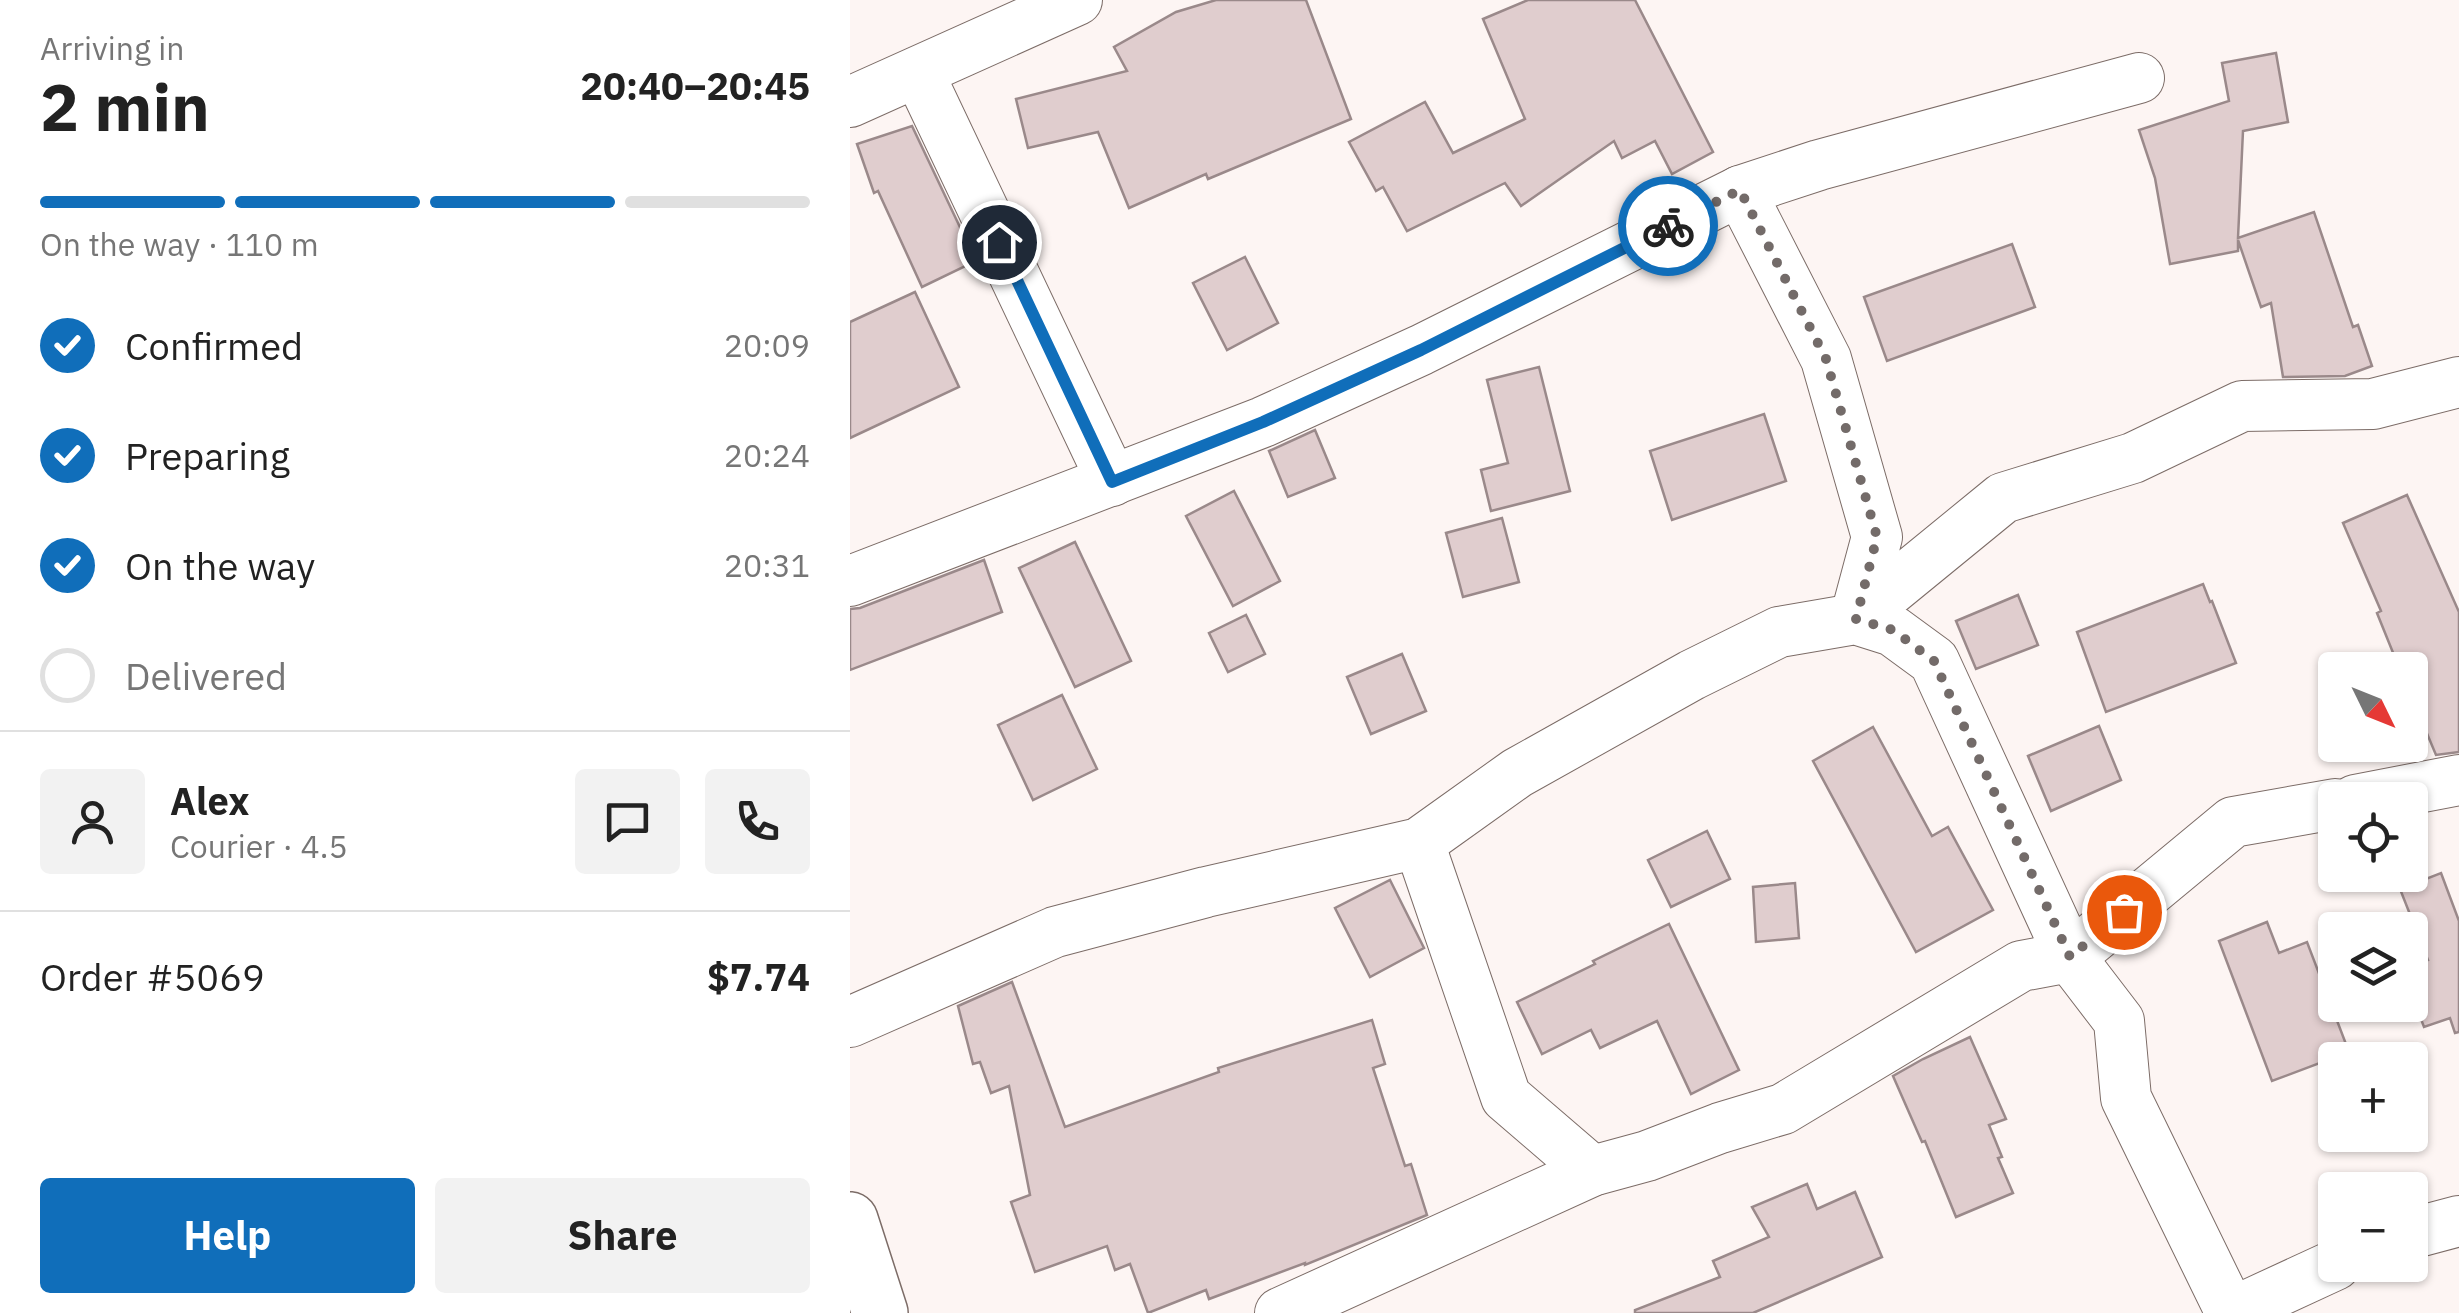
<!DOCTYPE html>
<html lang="en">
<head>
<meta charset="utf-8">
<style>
	body { margin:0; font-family:"IBM Plex Sans",sans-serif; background:#f2f2f2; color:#222; height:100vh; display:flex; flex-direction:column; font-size:38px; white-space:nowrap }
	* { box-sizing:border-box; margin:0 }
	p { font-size:32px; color:#767676 }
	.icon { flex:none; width:55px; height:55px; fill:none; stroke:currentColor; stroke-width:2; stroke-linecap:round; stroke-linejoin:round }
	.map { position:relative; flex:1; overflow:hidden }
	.sheet { display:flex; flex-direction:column; background:#fff; width:850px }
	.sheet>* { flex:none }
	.needle { width:65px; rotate:133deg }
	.tools { position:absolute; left:1468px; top:652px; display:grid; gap:20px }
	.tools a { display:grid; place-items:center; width:110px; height:110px; border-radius:10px; background:#fff; box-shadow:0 2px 8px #0004; font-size:50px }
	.pin { position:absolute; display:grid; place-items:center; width:85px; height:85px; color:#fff; margin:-42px; border:5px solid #fff; border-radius:50%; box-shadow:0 2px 10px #0007 }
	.courier { position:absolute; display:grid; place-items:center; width:100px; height:100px; margin:-50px; border:8px solid #106eba; border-radius:50%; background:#fff; color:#222; box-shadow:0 2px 12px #0007 }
	.head em { font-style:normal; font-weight:800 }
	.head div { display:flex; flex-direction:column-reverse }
	.head { display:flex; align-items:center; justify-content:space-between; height:170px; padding:0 40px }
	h1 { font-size:65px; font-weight:800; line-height:75px }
	.bar { display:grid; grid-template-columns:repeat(4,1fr); gap:15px 10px; align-content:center; height:120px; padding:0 40px }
	.bar i { height:12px; border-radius:8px; background:#e0e0e0 }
	.bar .active { background:#106eba }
	.bar p { grid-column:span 4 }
	.line { display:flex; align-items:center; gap:25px; padding:0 40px; border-top:2px solid #e0e0e0 }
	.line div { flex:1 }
	.round { display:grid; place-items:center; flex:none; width:105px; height:105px; border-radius:10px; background:#f2f2f2 }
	ol { padding:0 40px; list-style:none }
	li { display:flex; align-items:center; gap:30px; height:110px }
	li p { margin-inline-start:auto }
	li .icon { padding:10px; border-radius:50%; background:#106eba; color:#fff; stroke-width:4 }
	li:last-child { color:#767676 }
	li i { width:55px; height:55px; border:5px solid #e0e0e0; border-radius:50% }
	.button { display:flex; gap:20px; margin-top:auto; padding:20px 40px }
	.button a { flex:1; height:115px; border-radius:10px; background:#106eba; color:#fff; font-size:40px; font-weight:800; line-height:115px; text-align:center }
	.button a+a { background:#f2f2f2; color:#222 }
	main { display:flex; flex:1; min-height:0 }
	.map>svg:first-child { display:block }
</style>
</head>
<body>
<main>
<section class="sheet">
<div class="head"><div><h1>2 min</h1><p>Arriving in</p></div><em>20:40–20:45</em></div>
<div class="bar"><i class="active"></i><i class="active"></i><i class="active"></i><i></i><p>On the way · 110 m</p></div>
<ol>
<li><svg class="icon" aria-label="check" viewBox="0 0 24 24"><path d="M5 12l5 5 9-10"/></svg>Confirmed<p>20:09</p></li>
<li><svg class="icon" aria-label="check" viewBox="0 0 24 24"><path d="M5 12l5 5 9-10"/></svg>Preparing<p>20:24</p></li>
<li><svg class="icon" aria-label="check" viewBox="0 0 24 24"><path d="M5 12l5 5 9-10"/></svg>On the way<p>20:31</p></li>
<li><i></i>Delivered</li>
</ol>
<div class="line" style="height:180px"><a class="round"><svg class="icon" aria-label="person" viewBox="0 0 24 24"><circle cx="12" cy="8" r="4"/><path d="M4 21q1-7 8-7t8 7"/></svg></a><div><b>Alex</b><p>Courier · 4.5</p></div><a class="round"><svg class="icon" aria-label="chat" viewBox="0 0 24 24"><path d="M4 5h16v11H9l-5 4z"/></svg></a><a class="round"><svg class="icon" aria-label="phone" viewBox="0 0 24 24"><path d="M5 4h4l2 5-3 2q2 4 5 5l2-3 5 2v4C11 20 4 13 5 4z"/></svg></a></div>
<div class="line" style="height:130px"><div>Order #5069</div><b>$7.74</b></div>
<div class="button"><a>Help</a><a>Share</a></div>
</section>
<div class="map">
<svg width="1609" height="1313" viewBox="0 0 1609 1313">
	<rect width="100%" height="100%" fill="#fdf5f3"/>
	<g fill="#e0cdce" stroke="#9a898a" stroke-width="2.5">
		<polygon points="366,0 456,0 501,119 358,179 356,174 279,208 248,132 178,148 166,99 277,71 264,47 326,12"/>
		<polygon points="678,0 785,0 863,152 822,174 805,141 772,158 764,141 671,206 655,183 557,231 533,187 526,191 499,142 575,102 603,153 675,119 633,19"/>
		<polygon points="1426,53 1438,122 1393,131 1388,238 1464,212 1503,327 1508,325 1522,366 1495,376 1433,377 1421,303 1411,307 1388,240 1388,251 1320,264 1305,178 1289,130 1379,101 1372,63"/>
		<polygon points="62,126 126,261 72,287 28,191 24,193 7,144"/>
		<polygon points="1162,244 1185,307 1037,361 1014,297"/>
		<polygon points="395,257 428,323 377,350 343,283"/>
		<polygon points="65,292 109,387 0,438 0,322"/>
		<polygon points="689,367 720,491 641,511 631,470 658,463 637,380"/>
		<polygon points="914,414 936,481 822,520 800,451"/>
		<polygon points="465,430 485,478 438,497 419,451"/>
		<polygon points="384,491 430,581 383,606 336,516"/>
		<polygon points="1557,495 1609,612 1609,752 1586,755 1560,693 1560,670 1550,670 1527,613 1531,611 1493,523"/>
		<polygon points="652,518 669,582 613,597 596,533"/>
		<polygon points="225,542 281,661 225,687 169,568"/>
		<polygon points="134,560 152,612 0,670 0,609 10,608"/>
		<polygon points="1353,584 1360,602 1362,601 1386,663 1256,712 1227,632"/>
		<polygon points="1168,595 1188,645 1126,669 1106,621"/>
		<polygon points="396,615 415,654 378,672 359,633"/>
		<polygon points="552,654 576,711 521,734 497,677"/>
		<polygon points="212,695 247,769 183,800 148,725"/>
		<polygon points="1249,726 1271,780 1201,811 1178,756"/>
		<polygon points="1023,727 1082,836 1098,827 1143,910 1066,952 963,761"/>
		<polygon points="857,831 880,879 821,907 798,860"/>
		<polygon points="1591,873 1609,921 1609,1032 1605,1033 1600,1018 1574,1027 1560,990 1560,967 1578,960 1550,889"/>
		<polygon points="540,880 574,948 520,977 485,908"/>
		<polygon points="945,883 949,938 906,942 903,887"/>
		<polygon points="1417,922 1429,953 1457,942 1499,1052 1422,1081 1369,941"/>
		<polygon points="819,924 889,1070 841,1094 807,1021 750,1048 741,1030 692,1054 667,1002 745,964 743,961"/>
		<polygon points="162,982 215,1127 369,1072 368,1068 522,1020 535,1064 523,1068 555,1166 561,1164 577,1215 455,1265 455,1263 359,1299 356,1290 298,1313 280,1264 265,1270 257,1246 185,1272 161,1202 180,1195 159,1086 141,1093 130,1062 123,1064 108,1006"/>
		<polygon points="1120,1037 1156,1119 1139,1125 1152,1157 1148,1158 1163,1193 1106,1217 1075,1141 1072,1142 1043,1076 1073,1059"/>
		<polygon points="957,1184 967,1209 1005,1192 1032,1257 903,1313 785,1313 785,1310 870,1277 863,1261 919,1237 902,1207"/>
	</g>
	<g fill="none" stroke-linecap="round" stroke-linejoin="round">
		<g stroke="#7c6c67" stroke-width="52">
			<g id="street">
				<polyline points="68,72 262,481"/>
				<polyline points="0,102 227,0"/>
				<polyline points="890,191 976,359 1027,537 1005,619 1153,498 1283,458 1392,406 1523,404 1609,382"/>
				<polyline points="0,581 413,422 571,350 890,191 969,165 1289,78"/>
				<polyline points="1505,800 1609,780"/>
				<polyline points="569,843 656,1097 742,1171"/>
				<polyline points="0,1022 205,932 356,892 569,843 667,773 842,675 929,632 1005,619 1043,631 1084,661 1220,957 1269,1021 1276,1098 1381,1313"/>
				<polyline points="1560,1234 1609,1221"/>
				<polyline points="430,1313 742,1171 797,1156 870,1128 933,1109 1171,966 1220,957 1383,822 1485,804"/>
				<polyline points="1381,1313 1485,1265"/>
			</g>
		</g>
		<g stroke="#7c6c67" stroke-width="58">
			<polyline id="secondary" points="0,1220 30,1313"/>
		</g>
		<use href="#street" stroke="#fff" stroke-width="50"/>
		<use href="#secondary" stroke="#fff" stroke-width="55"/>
	</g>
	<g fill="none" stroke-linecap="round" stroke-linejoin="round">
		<polyline stroke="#736b69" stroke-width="10" stroke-dasharray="0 18" points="818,226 890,190 976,359 1027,537 1006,619 1043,630 1084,661 1220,957 1274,912"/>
		<polyline stroke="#106eba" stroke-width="12" points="149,242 262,482 413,422 571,350 818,226"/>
	</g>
</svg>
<div class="tools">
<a><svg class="needle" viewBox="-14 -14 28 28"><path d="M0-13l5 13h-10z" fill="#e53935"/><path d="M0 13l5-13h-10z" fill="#767676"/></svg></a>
<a><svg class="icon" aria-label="locate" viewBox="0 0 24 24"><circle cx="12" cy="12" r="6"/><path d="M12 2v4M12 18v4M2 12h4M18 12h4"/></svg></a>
<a><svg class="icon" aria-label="layers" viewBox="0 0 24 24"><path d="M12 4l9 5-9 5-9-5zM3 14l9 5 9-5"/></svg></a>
<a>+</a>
<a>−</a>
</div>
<div class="pin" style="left:1274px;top:912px;background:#ea580c"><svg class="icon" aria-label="bag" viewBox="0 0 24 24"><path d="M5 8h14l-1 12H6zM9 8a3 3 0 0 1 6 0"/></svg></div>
<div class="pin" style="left:149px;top:242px;background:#1f2937"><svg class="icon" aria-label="home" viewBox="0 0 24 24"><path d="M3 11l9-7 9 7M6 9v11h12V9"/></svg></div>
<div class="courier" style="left:818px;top:226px"><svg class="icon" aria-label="bike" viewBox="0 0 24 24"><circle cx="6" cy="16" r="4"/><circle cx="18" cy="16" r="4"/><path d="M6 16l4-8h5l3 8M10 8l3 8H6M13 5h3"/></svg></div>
</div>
</main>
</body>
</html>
